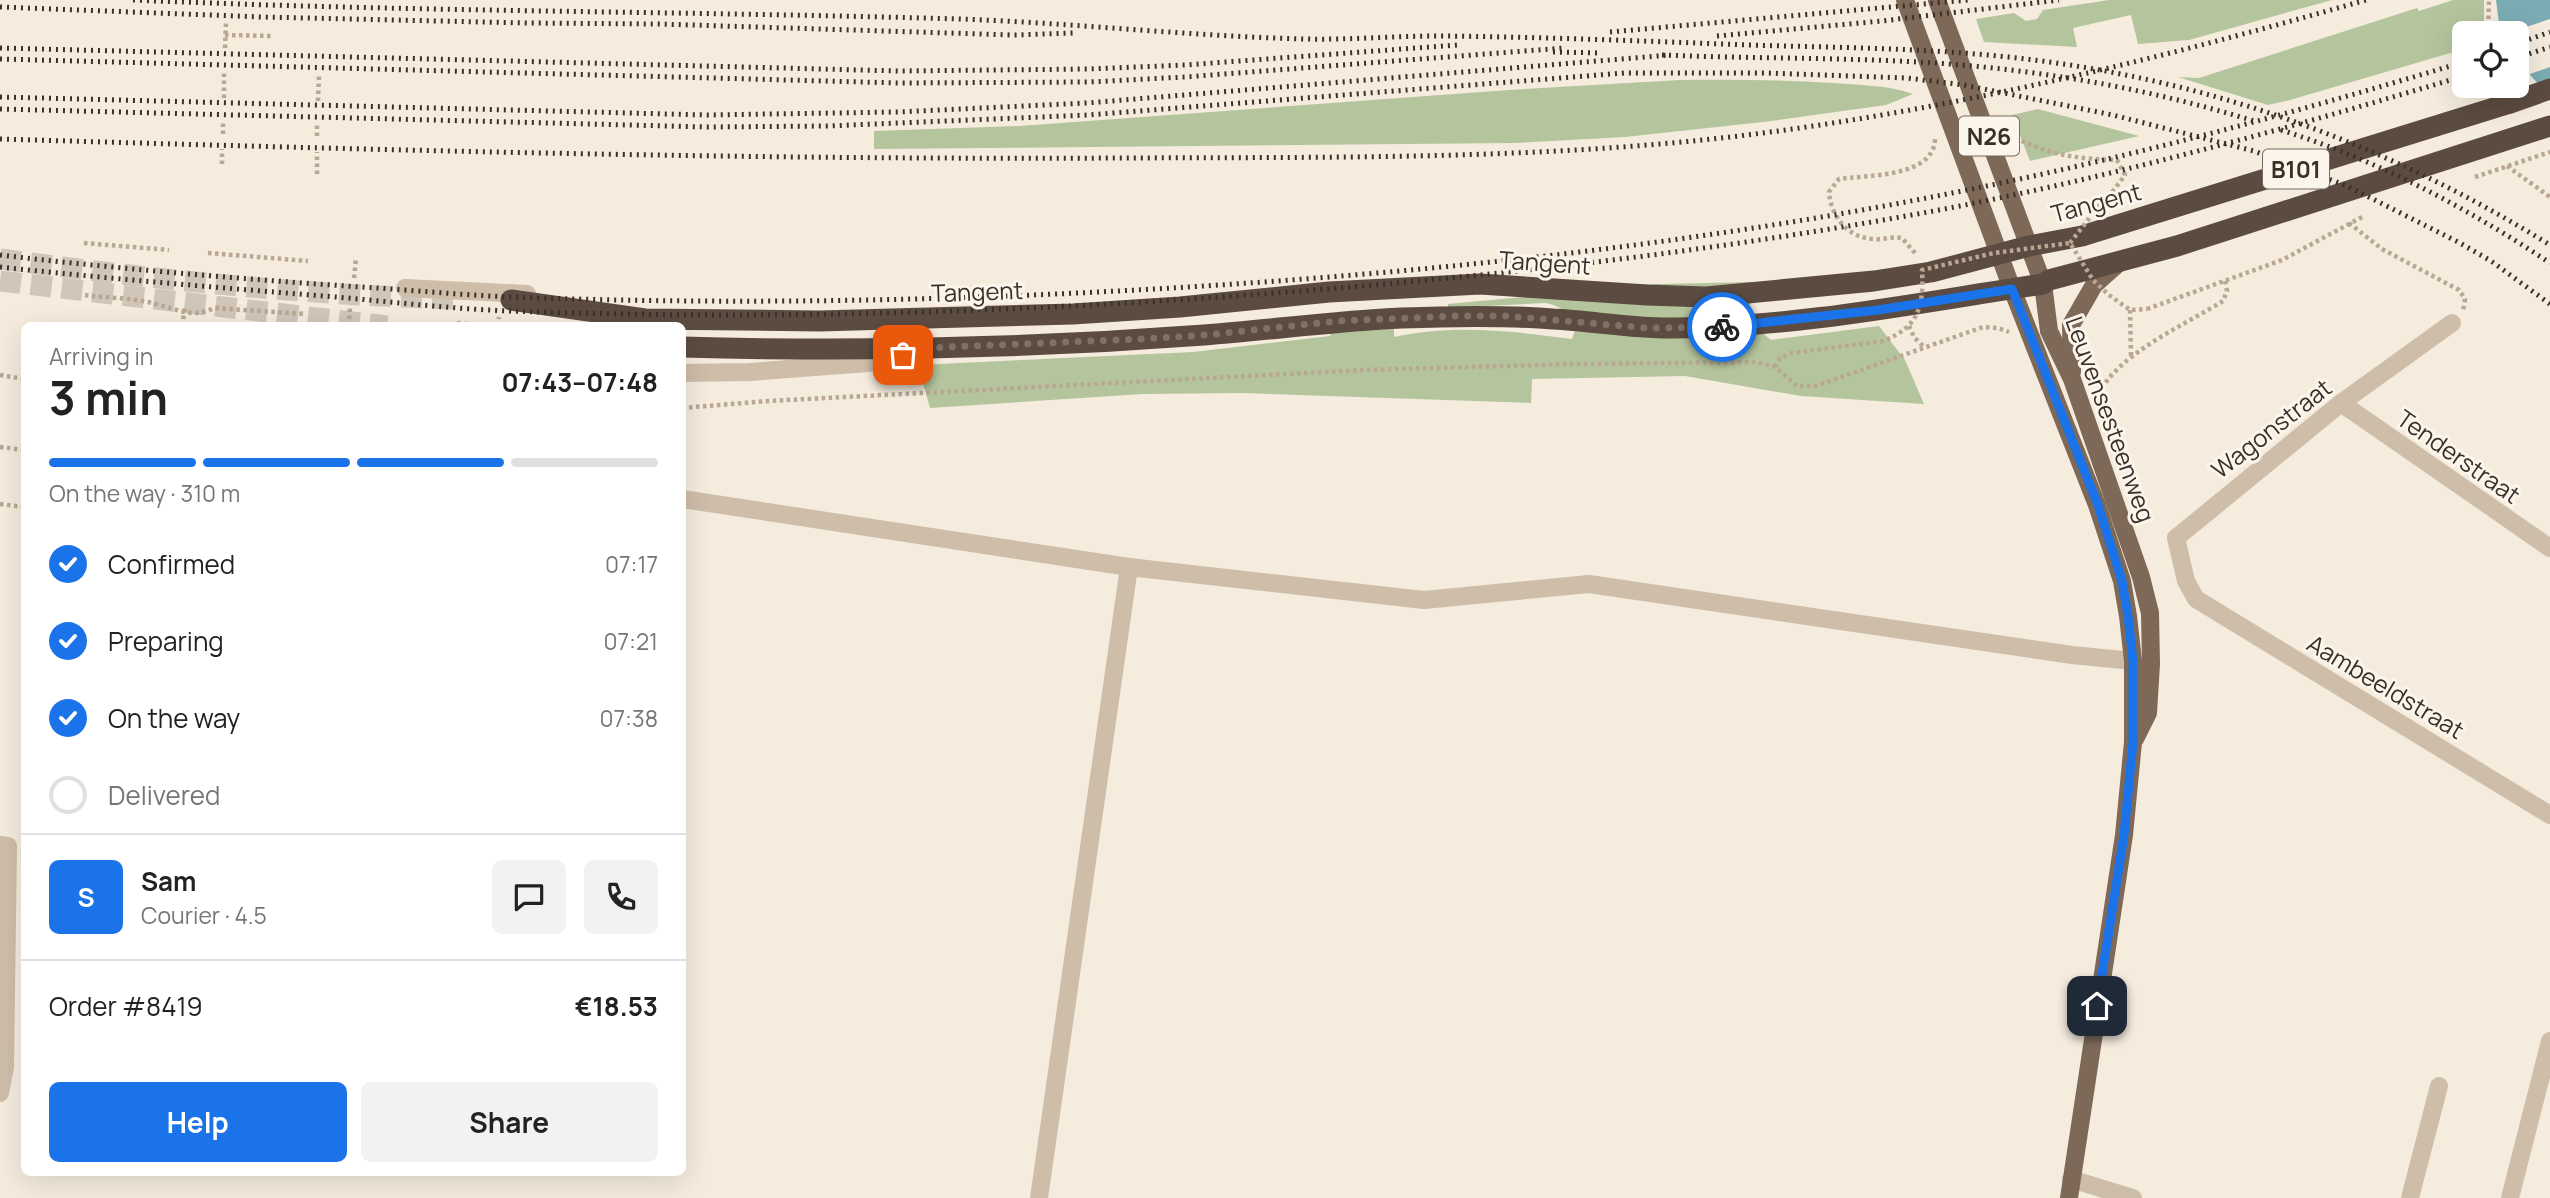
<!DOCTYPE html>
<html lang="en">
<head>
<meta charset="utf-8">
<style>
	body { margin:0; font-family:Manrope,sans-serif; background:#f2f2f2; color:#222; height:100vh; display:flex; flex-direction:column; font-size:26px; white-space:nowrap }
	* { box-sizing:border-box; margin:0 }
	p { font-size:23px; color:#767676 }
	.icon { flex:none; width:38px; height:38px; fill:none; stroke:currentColor; stroke-width:2; stroke-linecap:round; stroke-linejoin:round }
	.map { position:relative; flex:1; overflow:hidden }
	.details { position:absolute; left:21px; top:322px; width:665px; height:854px; display:flex; flex-direction:column; background:#fff; border-radius:10px; box-shadow:0 7px 28px #0002 }
	.details>* { flex:none }
	.fabs { position:absolute; left:2452px; top:21px; display:grid; gap:14px }
	.fabs a { display:grid; place-items:center; width:77px; height:77px; border-radius:10px; background:#fff; box-shadow:0 7px 28px #0002; font-size:35px }
	.pin { position:absolute; display:grid; place-items:center; width:60px; height:60px; color:#fff; margin:-30px; border-radius:14px; box-shadow:0 4px 10px #0006 }
	.courier { position:absolute; display:grid; place-items:center; width:70px; height:70px; margin:-35px; border:5px solid #1a73e8; border-radius:50%; background:#fff; color:#222; box-shadow:0 2px 9px #0007 }
	.summary em { font-style:normal; font-weight:700 }
	.summary div { display:flex; flex-direction:column-reverse }
	.summary { display:flex; align-items:center; justify-content:space-between; height:119px; padding:0 28px }
	h1 { font-size:46px; font-weight:700; line-height:52px }
	.bar { display:grid; grid-template-columns:repeat(4,1fr); gap:10px 7px; align-content:center; height:84px; padding:0 28px }
	.bar i { height:9px; border-radius:5px; background:#e0e0e0 }
	.bar .selected { background:#1a73e8 }
	.bar p { grid-column:span 4 }
	.line { display:flex; align-items:center; gap:18px; padding:0 28px; border-top:2px solid #e0e0e0 }
	.line div { flex:1 }
	.round { display:grid; place-items:center; flex:none; width:74px; height:74px; border-radius:10px; background:#f2f2f2 }
	ol { padding:0 28px; list-style:none }
	li { display:flex; align-items:center; gap:21px; height:77px }
	li p { margin-inline-start:auto }
	li .icon { padding:7px; border-radius:50%; background:#1a73e8; color:#fff; stroke-width:4 }
	li:last-child { color:#767676 }
	li i { width:38px; height:38px; border:4px solid #e0e0e0; border-radius:50% }
	.primary-button { display:flex; gap:14px; margin-top:auto; padding:14px 28px }
	.primary-button a { flex:1; height:80px; border-radius:10px; background:#1a73e8; color:#fff; font-size:28px; font-weight:700; line-height:80px; text-align:center }
	.primary-button a+a { background:#f2f2f2; color:#222 }
	.map>svg:first-child { display:block }
</style>
</head>
<body>
<div class="map">
<svg width="2550" height="1198" viewBox="0 0 2550 1198">
	<rect width="100%" height="100%" fill="#f5ecde"/>
	<g fill="#b4c59d">
		<polygon points="2109,0 2332,0 2189,40 2138,44 2131,15 2073,28 2077,47 1984,42 1976,19 2014,13 2026,21 2037,19 2043,10"/>
		<polygon points="2453,0 2484,0 2484,33 2464,33 2464,49 2290,100 2268,105 2178,77 2199,78 2417,8 2419,11"/>
		<path d="M1680 80C1731 79 1782 80 1833 83 1859 85 1888 85 1913 94L1886 105 1763 122 1625 137 1515 143 874 149V131L1020 126 1509 90Z"/>
		<polygon points="2038,109 2139,136 2030,161 2012,115"/>
		<path d="M1755 282C1745 304 1751 325 1771 340L1879 326 1905 360 1924 404 1801 396 1685 376 1532 379 1531 403 1242 393 1143 394 930 408 918 365 1193 352 1330 336 1331 333 1398 320 1394 329V337C1452 324 1513 331 1572 339L1575 330C1566 312 1565 307 1545 303L1448 308V304L1555 294 1611 285Z"/>
	</g>
	<polygon fill="#7bacb4" points="2496,0 2550,0 2550,97 2531,76 2517,51 2516,33 2506,33 2499,23"/>
	<polygon fill="#f5ecde" points="2550,19 2550,67 2527,75 2516,58 2516,33 2508,33"/>
	<g fill="none" stroke-linecap="round" stroke-linejoin="round">
		<g stroke="#d0c6ba" stroke-width="21" stroke-dasharray="21 10" stroke-linecap="butt">
			<path d="M0 259C151 279 304 295 457 299"/>
			<polyline points="0,281 387,326"/>
		</g>
		<g stroke="#baa793" stroke-width="4.5" stroke-dasharray="3.5 3.5" stroke-linecap="butt">
			<polyline points="2488,33 2489,0"/>
			<polyline points="225,35 272,36"/>
			<polyline points="225,48 226,23"/>
			<polyline points="224,98 224,72"/>
			<polyline points="318,101 319,74"/>
			<path d="M2005 120 2012 136C2049 155 2076 159 2117 160L2125 175 2110 195 2097 208"/>
			<polyline points="223,134 223,122"/>
			<polyline points="317,136 317,124"/>
			<polyline points="222,164 222,149"/>
			<polyline points="2507,166 2550,197"/>
			<polyline points="317,174 317,152"/>
			<polyline points="2475,177 2550,152"/>
			<polyline points="2349,223 2382,249 2459,290 2465,299 2463,311"/>
			<polyline points="84,243 169,250"/>
			<polyline points="208,253 308,261"/>
			<path d="M1915 253 1902 238C1892 236 1883 240 1874 239 1847 238 1831 216 1829 192L1839 179C1865 175 1934 178 1935 139"/>
			<polyline points="354,278 356,258"/>
			<path d="M85 295C108 298 134 298 156 304 178 309 191 319 214 308L306 314"/>
			<polyline points="2147,309 2282,260 2364,216"/>
			<polyline points="2130,310 2131,356"/>
			<polyline points="457,323 487,326"/>
			<polyline points="182,326 185,308"/>
			<polyline points="349,326 350,305"/>
			<polyline points="498,326 499,317"/>
			<polyline points="1909,326 1914,337 1925,348"/>
			<polyline points="0,375 24,379"/>
			<path d="M2098 394C2121 352 2183 326 2223 301L2227 291 2225 280"/>
			<polyline points="682,408 768,401 1364,370 1573,364 1756,362 1775,367 1797,386 1816,386 1983,327 1998,328 2009,332"/>
			<polyline points="0,447 24,450"/>
			<polyline points="0,504 24,507"/>
		</g>
		<g stroke="#cebda9" stroke-width="18">
			<polyline points="405,288 527,294"/>
			<polyline points="2452,323 2341,403 2176,538 2186,581 2196,599 2550,815"/>
			<polyline points="682,373 750,372 881,362 912,352"/>
			<polyline points="2341,403 2550,548"/>
			<polyline points="682,499 1129,567 1424,600 1589,584 2072,655 2133,661"/>
			<polyline points="0,845 8,846 5,1067 0,1093"/>
			<polyline points="2071,1179 2133,1198"/>
			<polyline points="1039,1198 1129,567"/>
			<polyline points="2410,1198 2439,1086"/>
			<polyline points="2510,1198 2550,1041"/>
		</g>
		<g stroke="#7e6959" stroke-width="18">
			<polyline points="1905,0 2012,289 2097,505 2122,581 2128,616 2133,661 2133,742 2124,835 2069,1198"/>
			<polyline points="1937,0 2043,284 2049,331 2072,379 2141,577 2150,613 2151,664 2148,713 2135,739"/>
			<polyline points="2072,372 2071,325 2094,285 2121,261"/>
		</g>
		<g stroke="#5c4b40" stroke-width="21">
			<polyline points="511,300 645,319 819,321 1073,314 1180,307 1329,292 1480,284 1647,295 1706,297 1874,281 1931,272 2029,246 2082,236 2510,103"/>
			<path d="M682 347C856 352 1031 348 1204 335 1270 330 1335 321 1402 318 1452 316 1502 315 1553 319 1594 321 1634 329 1675 328 1799 327 1921 302 2043 284L2049 280 2177 246 2550 126"/>
		</g>
		<g stroke="#3b3029" stroke-width="5" stroke-dasharray="2 5" stroke-linecap="butt">
			<path d="M133 0C408 12 684 11 959 19 1074 23 1189 36 1304 39 1349 40 1395 36 1440 36 1543 37 1646 41 1748 45 1851 48 1954 48 2056 63 2232 88 2399 151 2550 245"/>
			<polyline points="0,7 262,17 527,23 659,24 1013,35 1074,33"/>
			<polyline points="1610,32 1969,0"/>
			<polyline points="1717,36 1882,21 2059,0"/>
			<polyline points="2516,44 2550,32"/>
			<polyline points="0,48 899,71 1088,69 1185,65 1457,45"/>
			<polyline points="1553,52 1602,53"/>
			<path d="M1662 55C1757 59 1854 57 1949 64 2054 72 2158 91 2257 122"/>
			<polyline points="2516,58 2550,47"/>
			<polyline points="0,59 899,83 1089,82 1185,77 1564,48"/>
			<polyline points="0,97 707,115 898,112 1087,103 1670,55"/>
			<polyline points="0,109 707,127 827,126 1088,115 1624,73 1766,73 1907,78 1964,85 2113,115 2254,151 2347,186 2460,243 2491,261 2550,304"/>
			<path d="M2281 130C2377 160 2466 207 2550 263"/>
			<path d="M0 139C375 150 750 160 1125 158 1333 157 1541 160 1747 135 1957 109 2163 58 2366 0"/>
			<path d="M0 255C120 269 241 279 361 287 411 290 461 295 511 297 757 306 1003 300 1249 283 1510 265 1772 233 2029 177 2176 145 2320 105 2464 62"/>
			<path d="M0 267C112 279 224 288 336 297 394 302 453 309 511 311 757 320 1003 313 1248 295 1486 278 1722 251 1955 207 2128 173 2296 126 2464 76"/>
		</g>
		<g stroke="#baa793" stroke-width="4.5" stroke-dasharray="3.5 3.5" stroke-linecap="butt">
			<polyline points="2070,243 2095,211"/>
			<path d="M1775 367 1780 358 1792 353 1883 341C1919 327 1924 306 1922 270L1994 253 2070 243 2093 280 2109 295 2130 310 2147 309"/>
		</g>
		<polyline stroke="#5c4b40" stroke-width="21" points="2510,103 2550,89"/>
	</g>
	<g fill="none" stroke-linecap="round" stroke-linejoin="round">
		<polyline stroke="#7c7268" stroke-width="7" stroke-dasharray="0 12.6" points="903,355 925,348 1140,339 1206,335 1338,321 1456,316 1507,316 1648,328 1722,327"/>
		<polyline stroke="#1a73e8" stroke-width="9" points="1722,327 1878,310 2012,289 2098,505 2122,581 2128,616 2133,661 2133,742 2124,835 2097,1006"/>
	</g>
	<g text-anchor="middle" dominant-baseline="central" stroke-width="6" stroke-linejoin="round" paint-order="stroke">
		<g fill="#fbf5eb" stroke="#756b63" stroke-width="2">
			<rect x="1959" y="116.5" width="60" height="39" rx="5"/>
			<rect x="2263" y="149.5" width="66" height="39" rx="5"/>
		</g>
		<g font-size="23" font-weight="bold" fill="#3b3029">
			<text x="1989" y="136">N26</text>
			<text x="2296" y="169">B101</text>
		</g>
		<g font-size="24" fill="#3b3029" stroke="#fbf5eb">
			<text transform="translate(2096 202) rotate(-15)">Tangent</text>
			<text transform="translate(1545 262) rotate(4)">Tangent</text>
			<text transform="translate(977 291) rotate(-2)">Tangent</text>
			<text transform="translate(2111 419) rotate(70)">Leuvensesteenweg</text>
			<text transform="translate(2271 428) rotate(-38)">Wagonstraat</text>
			<text transform="translate(2459 456) rotate(35)">Tenderstraat</text>
			<text transform="translate(2386 686) rotate(31)">Aambeeldstraat</text>
		</g>
	</g>
</svg>
<div class="fabs">
<a><svg class="icon" aria-label="locate" viewBox="0 0 24 24"><circle cx="12" cy="12" r="6"/><path d="M12 2v4M12 18v4M2 12h4M18 12h4"/></svg></a>
</div>
<div class="pin" style="left:903px;top:355px;background:#ea580c"><svg class="icon" aria-label="bag" viewBox="0 0 24 24"><path d="M5 8h14l-1 12H6zM9 8a3 3 0 0 1 6 0"/></svg></div>
<div class="pin" style="left:2097px;top:1006px;background:#1f2937"><svg class="icon" aria-label="home" viewBox="0 0 24 24"><path d="M3 11l9-7 9 7M6 9v11h12V9"/></svg></div>
<div class="courier" style="left:1722px;top:327px"><svg class="icon" aria-label="bike" viewBox="0 0 24 24"><circle cx="6" cy="16" r="4"/><circle cx="18" cy="16" r="4"/><path d="M6 16l4-8h5l3 8M10 8l3 8H6M13 5h3"/></svg></div>
<section class="details">
<div class="summary"><div><h1>3 min</h1><p>Arriving in</p></div><em>07:43–07:48</em></div>
<div class="bar"><i class="selected"></i><i class="selected"></i><i class="selected"></i><i></i><p>On the way · 310 m</p></div>
<ol>
<li><svg class="icon" aria-label="check" viewBox="0 0 24 24"><path d="M5 12l5 5 9-10"/></svg>Confirmed<p>07:17</p></li>
<li><svg class="icon" aria-label="check" viewBox="0 0 24 24"><path d="M5 12l5 5 9-10"/></svg>Preparing<p>07:21</p></li>
<li><svg class="icon" aria-label="check" viewBox="0 0 24 24"><path d="M5 12l5 5 9-10"/></svg>On the way<p>07:38</p></li>
<li><i></i>Delivered</li>
</ol>
<div class="line" style="height:126px"><b class="round" style="background:#1a73e8;color:#fff">S</b><div><b>Sam</b><p>Courier · 4.5</p></div><a class="round"><svg class="icon" aria-label="chat" viewBox="0 0 24 24"><path d="M4 5h16v11H9l-5 4z"/></svg></a><a class="round"><svg class="icon" aria-label="phone" viewBox="0 0 24 24"><path d="M5 4h4l2 5-3 2q2 4 5 5l2-3 5 2v4C11 20 4 13 5 4z"/></svg></a></div>
<div class="line" style="height:91px"><div>Order #8419</div><b>€18.53</b></div>
<div class="primary-button"><a>Help</a><a>Share</a></div>
</section>
</div>
</body>
</html>
